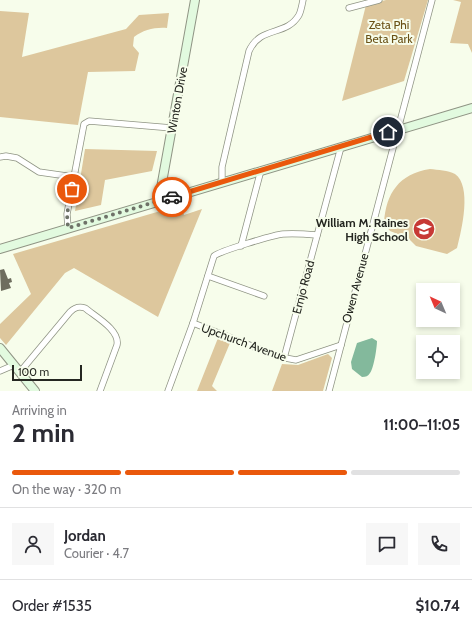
<!DOCTYPE html>
<html lang="en">
<head>
<meta charset="utf-8">
<style>
	body { margin:0; font-family:Cabin,sans-serif; background:#f7f7f7; color:#2b2b33; height:100vh; display:flex; flex-direction:column; font-size:15px; white-space:nowrap }
	* { box-sizing:border-box; margin:0 }
	p { font-size:13px; color:#7c7c81 }
	.icon { flex:none; width:22px; height:22px; fill:none; stroke:currentColor; stroke-width:2; stroke-linecap:round; stroke-linejoin:round }
	.map { position:relative; height:391px; overflow:hidden }
	.side { display:flex; flex-direction:column; background:#fff; flex:1 }
	.side>* { flex:none }
	.needle { width:26px; rotate:316deg }
	.controls { position:absolute; left:416px; top:283px; display:grid; gap:8px }
	.controls a { display:grid; place-items:center; width:44px; height:44px; border-radius:0px; background:#fff; box-shadow:0 2px 6px #0003; font-size:20px }
	.scale { position:absolute; left:12px; bottom:10px; width:70px; box-sizing:border-box; padding-left:4px; border:2px solid #252721; border-top:0; font-size:11px; line-height:14px; white-space:nowrap; color:#252721; -webkit-text-stroke:3px #f7fdeb; paint-order:stroke }
	.pin { position:absolute; display:grid; place-items:center; width:34px; height:34px; color:#fff; margin:-17px; border:2px solid #fff; border-radius:50%; box-shadow:0 1px 4px #0007 }
	.courier { position:absolute; display:grid; place-items:center; width:40px; height:40px; margin:-20px; border:3px solid #ea580c; border-radius:50%; background:#fff; color:#222; box-shadow:0 1px 5px #0007 }
	.overview em { font-style:normal; font-weight:800 }
	.overview div { display:flex; flex-direction:column-reverse }
	.overview { display:flex; align-items:center; justify-content:space-between; height:68px; padding:0 12px }
	h1 { font-size:26px; font-weight:800; line-height:30px }
	.bar { display:grid; grid-template-columns:repeat(4,1fr); gap:6px 4px; align-content:center; height:48px; padding:0 12px }
	.bar i { height:5px; border-radius:3px; background:#e1e1e2 }
	.bar .current { background:#ea580c }
	.bar p { grid-column:span 4 }
	.line { display:flex; align-items:center; gap:10px; padding:0 12px; border-top:1px solid #e1e1e2 }
	.line div { flex:1 }
	.round { display:grid; place-items:center; flex:none; width:42px; height:42px; border-radius:0px; background:#f7f7f7 }
	.map>svg:first-child { display:block }
</style>
</head>
<body>
<div class="map">
<svg width="472" height="391" viewBox="0 0 472 391">
	<rect width="100%" height="100%" fill="#f7fdeb"/>
	<g fill="#ddc79d">
		<polygon points="386,0 428,0 404,81 342,101 366,5"/>
		<polygon points="453,0 472,0 472,53 468,44 450,43 461,2"/>
		<path d="M0 11 29 13 22 57 126 29 139 15 169 13 167 28C155 27 143 30 134 37L133 46 139 53 135 71 88 72 78 125 0 117Z"/>
		<polygon points="85,149 157,151 152,171 105,180 101,205 75,211"/>
		<path d="M430 169C438 170 448 170 455 174 472 186 462 229 457 248L447 254 416 246 408 238 390 231 384 223C386 193 399 174 430 169Z"/>
		<polygon points="181,205 184,215 202,209 158,317 74,268 65,273 6,345 0,338 0,324 31,294 13,254"/>
		<polygon points="218,338 230,343 212,386 217,391 197,391"/>
		<polygon points="328,354 332,358 323,391 272,391 282,364 298,365"/>
	</g>
	<path fill="#83b99c" d="M372 338 377 341C377 347 374 368 370 373 368 376 366 377 362 377L352 369 351 362 357 343Z"/>
	<polygon fill="#6e6d5e" points="4,269 8,279 11,278 12,282 9,283 11,288 1,291 0,270"/>
	<g fill="none" stroke-linecap="round" stroke-linejoin="round">
		<g stroke="#8f9484" stroke-width="7">
			<g id="street">
				<polyline points="349,8 379,0"/>
				<polyline points="0,157 6,156 17,158 39,172 74,177"/>
				<path d="M222 182V167L249 51C261 25 286 37 299 15 301 11 302 5 303 0"/>
				<polyline points="68,228 67,214 84,124 89,121 172,128"/>
				<polyline points="241,246 261,170"/>
				<polyline points="208,276 264,296"/>
				<polyline points="193,323 280,357 296,360 341,345"/>
				<polyline points="284,358 341,147"/>
				<polyline points="0,371 14,365"/>
				<path d="M20 372 70 312C75 307 79 306 85 308 96 317 120 330 117 345L100 391"/>
				<path d="M168 391 193 323 214 256C220 251 273 235 283 234 294 233 306 234 317 235"/>
				<polyline points="329,391 432,0"/>
			</g>
		</g>
		<g stroke="#8f9484" stroke-width="10">
			<g id="secondary">
				<polyline points="162,200 161,188 195,0"/>
				<polyline points="0,249 472,108"/>
				<polyline points="0,348 35,391"/>
			</g>
		</g>
		<use href="#street" stroke="#fff" stroke-width="5.5"/>
		<use href="#secondary" stroke="#e2fadf" stroke-width="8"/>
	</g>
	<g fill="none" stroke-linecap="round" stroke-linejoin="round">
		<polyline stroke="#6e7268" stroke-width="4" stroke-dasharray="0 7.2" points="72,189 67,214 68,228 172,197"/>
		<polyline stroke="#ea580c" stroke-width="5" points="172,197 388,132"/>
	</g>
	<defs>
		<g id="school-disc" transform="scale(1.15)"><circle r="9.5" fill="#c73935" stroke="#f7fdeb"/><path d="M0-5L7-2L0 1L-7-2ZM-4 1L0 2.5L4 1V4Q0 6-4 4Z" fill="#fff"/></g>
	</defs>
	<g fill-rule="evenodd">
		<use href="#school-disc" x="424" y="229"/>
	</g>
	<g text-anchor="middle" dominant-baseline="central" stroke-width="4" stroke-linejoin="round" paint-order="stroke">
		<g font-size="12" fill="#6a5116" stroke="#f7fdeb">
			<text x="389" y="24">Zeta Phi<tspan x="389" dy="14">Beta Park</tspan></text>
		</g>
		<g font-size="12" fill="#252721" stroke="#f7fdeb">
			<text transform="translate(177 100) rotate(-80)">Winton Drive</text>
			<text transform="translate(303 287) rotate(-75)">Ernjo Road</text>
			<text transform="translate(355 288) rotate(-75)">Owen Avenue</text>
			<text transform="translate(244 342) rotate(20)">Upchurch Avenue</text>
		</g>
		<g font-size="12" font-weight="bold" fill="#252721" stroke="#f7fdeb" text-anchor="end">
			<text x="408" y="222">William M. Raines<tspan x="408" dy="14">High School</tspan></text>
		</g>
	</g>
</svg>
<div class="controls">
<a><svg class="needle" viewBox="-14 -14 28 28"><path d="M0-13l5 13h-10z" fill="#e53935"/><path d="M0 13l5-13h-10z" fill="#7c7c81"/></svg></a>
<a><svg class="icon" aria-label="locate" viewBox="0 0 24 24"><circle cx="12" cy="12" r="6"/><path d="M12 2v4M12 18v4M2 12h4M18 12h4"/></svg></a>
</div>
<div class="scale">100 m</div>
<div class="pin" style="left:72px;top:189px;background:#ea580c"><svg class="icon" aria-label="bag" viewBox="0 0 24 24"><path d="M5 8h14l-1 12H6zM9 8a3 3 0 0 1 6 0"/></svg></div>
<div class="pin" style="left:388px;top:132px;background:#1f2937"><svg class="icon" aria-label="home" viewBox="0 0 24 24"><path d="M3 11l9-7 9 7M6 9v11h12V9"/></svg></div>
<div class="courier" style="left:172px;top:197px"><svg class="icon" aria-label="car" viewBox="0 0 24 24"><path d="M5 17H2v-5l4-1 3-4h7l3 4 3 1v5h-3M9 17h6M6 11h13"/><circle cx="7" cy="17" r="2"/><circle cx="17" cy="17" r="2"/></svg></div>
</div>
<section class="side">
<div class="overview"><div><h1>2 min</h1><p>Arriving in</p></div><em>11:00–11:05</em></div>
<div class="bar"><i class="current"></i><i class="current"></i><i class="current"></i><i></i><p>On the way · 320 m</p></div>
<div class="line" style="height:72px"><a class="round"><svg class="icon" aria-label="person" viewBox="0 0 24 24"><circle cx="12" cy="8" r="4"/><path d="M4 21q1-7 8-7t8 7"/></svg></a><div><b>Jordan</b><p>Courier · 4.7</p></div><a class="round"><svg class="icon" aria-label="chat" viewBox="0 0 24 24"><path d="M4 5h16v11H9l-5 4z"/></svg></a><a class="round"><svg class="icon" aria-label="phone" viewBox="0 0 24 24"><path d="M5 4h4l2 5-3 2q2 4 5 5l2-3 5 2v4C11 20 4 13 5 4z"/></svg></a></div>
<div class="line" style="height:52px"><div>Order #1535</div><b>$10.74</b></div>
</section>
</body>
</html>
